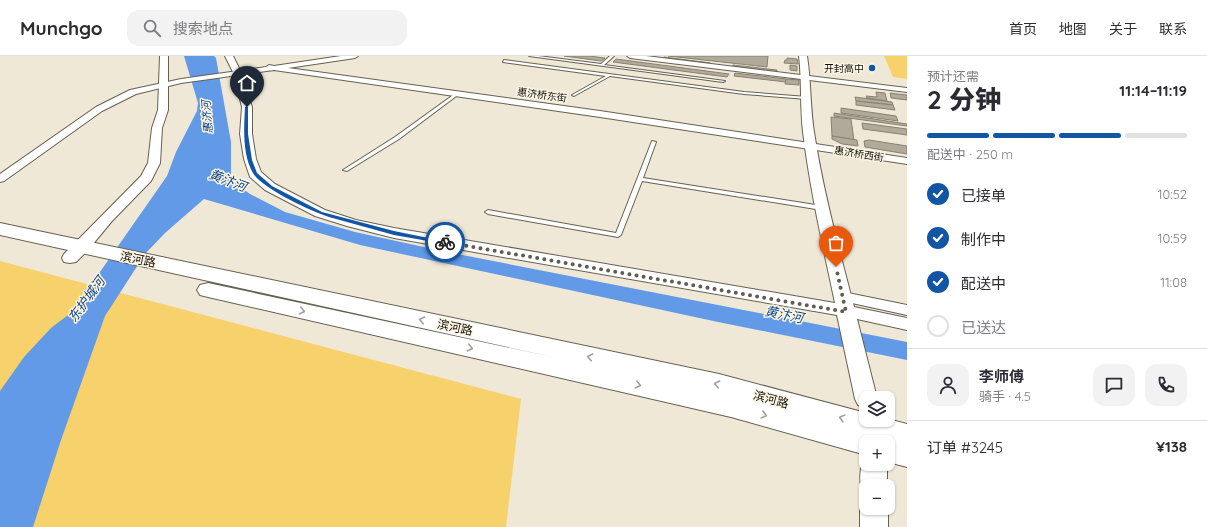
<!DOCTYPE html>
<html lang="zh">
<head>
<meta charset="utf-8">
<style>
	body { margin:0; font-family:Quicksand,"Noto Sans SC",sans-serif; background:#f2f2f3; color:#2b2b33; height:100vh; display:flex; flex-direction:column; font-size:15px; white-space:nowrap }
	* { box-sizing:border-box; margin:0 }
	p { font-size:13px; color:#7c7c81 }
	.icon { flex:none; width:22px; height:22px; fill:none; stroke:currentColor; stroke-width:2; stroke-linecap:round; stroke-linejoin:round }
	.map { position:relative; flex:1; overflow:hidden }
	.drawer { display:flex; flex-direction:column; background:#fff; width:300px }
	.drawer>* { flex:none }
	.tools { position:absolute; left:859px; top:335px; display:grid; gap:8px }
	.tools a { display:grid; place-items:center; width:36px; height:36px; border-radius:8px; background:#fff; box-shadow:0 1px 3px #0004; font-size:20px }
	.pin { position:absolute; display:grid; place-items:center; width:34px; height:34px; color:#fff; margin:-41px -17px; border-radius:50% 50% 50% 0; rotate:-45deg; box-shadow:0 0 4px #0007 }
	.pin .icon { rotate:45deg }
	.courier { position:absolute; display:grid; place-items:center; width:40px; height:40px; margin:-20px; border:3px solid #1255a5; border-radius:50%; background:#fff; color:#222; box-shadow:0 1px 5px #0007 }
	.overview em { font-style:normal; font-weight:800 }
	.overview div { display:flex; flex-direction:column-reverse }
	.overview { display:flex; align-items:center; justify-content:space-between; height:68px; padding:0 20px }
	h1 { font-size:26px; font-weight:800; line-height:30px }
	.bar { display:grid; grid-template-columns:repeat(4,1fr); gap:6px 4px; align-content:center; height:48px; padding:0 20px }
	.bar i { height:5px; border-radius:3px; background:#e1e1e2 }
	.bar .on { background:#1255a5 }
	.bar p { grid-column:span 4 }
	.line { display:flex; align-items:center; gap:10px; padding:0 20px; border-top:1px solid #e1e1e2 }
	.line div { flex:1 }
	.round { display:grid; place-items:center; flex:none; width:42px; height:42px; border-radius:12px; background:#f2f2f3 }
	ol { padding:0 20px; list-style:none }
	li { display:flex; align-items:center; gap:12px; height:44px }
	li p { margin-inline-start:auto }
	li .icon { padding:4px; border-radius:50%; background:#1255a5; color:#fff; stroke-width:4 }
	li:last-child { color:#7c7c81 }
	li i { width:22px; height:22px; border:2px solid #e1e1e2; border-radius:50% }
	header { display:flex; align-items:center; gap:24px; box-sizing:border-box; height:56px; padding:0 20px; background:#fff; border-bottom:1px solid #e1e1e2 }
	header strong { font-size:19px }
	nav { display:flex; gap:22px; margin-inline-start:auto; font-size:14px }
	.search { width:280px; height:36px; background:#f2f2f3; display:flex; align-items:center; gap:10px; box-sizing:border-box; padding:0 14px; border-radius:12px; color:#7c7c81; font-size:15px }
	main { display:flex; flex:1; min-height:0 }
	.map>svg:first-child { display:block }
</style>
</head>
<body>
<header>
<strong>Munchgo</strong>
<div class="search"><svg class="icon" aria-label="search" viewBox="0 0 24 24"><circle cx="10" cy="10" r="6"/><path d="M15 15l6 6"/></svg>搜索地点</div>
<nav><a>首页</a><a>地图</a><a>关于</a><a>联系</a></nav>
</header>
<main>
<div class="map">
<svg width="907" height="471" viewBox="0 0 907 471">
	<rect width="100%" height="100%" fill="#efe8d7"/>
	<g fill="#f7d16b">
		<polygon points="884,0 907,0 907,23 893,21"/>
		<polygon points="0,205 521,343 506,471 0,471"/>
	</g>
	<polygon fill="#629ae7" points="184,0 214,0 216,2 231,86 231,124 250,138 285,156 355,176 442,195 907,286 907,304 718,266 360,189 204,143 165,177 145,198 105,260 61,384 33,471 0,471 0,335 24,301 51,272 72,256 167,120 176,96 197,55 198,47"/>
	<g fill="#b1aa9a" stroke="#878171">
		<polygon points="564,0 589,0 605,2 601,5"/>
		<polygon points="668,0 768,0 767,11"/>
		<polygon points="664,1 710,7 663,2"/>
		<polygon points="787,2 797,3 798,8 784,7 785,4 787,4"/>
		<polygon points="616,3 729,18 727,21 613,6"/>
		<polygon points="733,9 777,14 777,16 732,11"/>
		<polygon points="790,9 797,10 797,15 790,14"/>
		<polygon points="735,17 786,23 786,26 734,20"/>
		<polygon points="786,23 799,24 799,29 785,28"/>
		<polygon points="876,36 885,37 887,45 867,42 866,40 877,41"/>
		<polygon points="890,37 907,39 907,44 891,42"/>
		<polygon points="855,41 892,46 893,49 856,45"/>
		<polygon points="856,45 893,49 895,54 856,49"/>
		<polygon points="841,52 896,60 898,65 841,57"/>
		<polygon points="834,57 907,68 907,70 834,60"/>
		<polygon points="831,61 851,63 854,84 832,80"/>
		<polygon points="862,67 907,73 907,79 863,73"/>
		<polygon points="832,80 857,84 858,90 842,88 832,83"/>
		<polygon points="869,84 907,90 907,98 865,91 864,85"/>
	</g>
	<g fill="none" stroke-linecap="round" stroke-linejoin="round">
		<g stroke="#666052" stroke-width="2">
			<g id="service">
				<polygon points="529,0 538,0 601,8 610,0 614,0 604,9 725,25 723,26"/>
				<polygon points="504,4 744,36 807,41 809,42 807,43 744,38 610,20 574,40 572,39 606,20 503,6"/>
				<polygon points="456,37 459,38 399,83 347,115 343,114 395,81"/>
				<polygon points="652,85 656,86 643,122 822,150 825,152 822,154 642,125 621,179 618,181 488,158 485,156 488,154 616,177"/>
			</g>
		</g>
		<g stroke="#666052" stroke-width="2">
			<g id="minor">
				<polygon points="341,0 358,0 355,2 288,12 600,55 907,102 907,108 600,61 274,14 181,27 136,38 102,55 4,125 0,126 0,118 96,51 130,34 181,23 266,11 269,9 274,10"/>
				<polygon points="627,0 646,0 907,32 907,36 630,2"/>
				<polygon points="843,236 907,249 907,259 838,244 835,241 838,238"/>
			</g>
		</g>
		<g stroke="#666052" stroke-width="2">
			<g id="tertiary">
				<polygon points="160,0 168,0 168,54 162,72 160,107 151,125 112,165 88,194 76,206 70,207 64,206 62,202 64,198 141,120 148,107 152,72 158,54"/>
				<path d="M225 0H233L241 16 252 51V78L256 103 261 116 275 128 325 154 356 164 394 172 835 247C823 190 810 134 803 76 800 51 802 25 799 0H807C811 25 810 51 814 76 823 135 839 193 854 251L907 262V274L857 263 877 342H866V352L858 349 855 343 837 259 394 182 347 170 315 160 265 134 250 121 244 103 240 78 242 51 233 16Z"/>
				<path d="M865 400 866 408H887V430H866V439C857 430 860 411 865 400Z"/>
				<polygon points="866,442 866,452 888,452 888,471 860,471 860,452"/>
			</g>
		</g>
		<g stroke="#666052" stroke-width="2">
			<polygon id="primary" points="0,167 719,318 866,357 866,364 888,363 907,368 907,411 888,406 888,386 866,386 866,399 731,361 208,241 200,239 197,234 200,229 208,227 557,302 0,179"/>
		</g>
		<use href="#service" fill="#fff" fill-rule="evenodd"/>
		<use href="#minor" fill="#fff" fill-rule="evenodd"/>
		<use href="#tertiary" fill="#fff" fill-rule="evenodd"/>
		<use href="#primary" fill="#fff" fill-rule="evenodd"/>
	</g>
	<defs><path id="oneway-chevron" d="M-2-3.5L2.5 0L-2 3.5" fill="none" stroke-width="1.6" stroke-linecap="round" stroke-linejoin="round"/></defs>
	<g stroke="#a1a09d">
		<use href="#oneway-chevron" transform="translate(302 255) rotate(13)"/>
		<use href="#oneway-chevron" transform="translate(422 264) rotate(-168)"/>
		<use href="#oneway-chevron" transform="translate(470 292) rotate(13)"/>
		<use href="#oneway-chevron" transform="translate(590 301) rotate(-168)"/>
		<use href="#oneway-chevron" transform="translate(717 328) rotate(-167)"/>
		<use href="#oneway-chevron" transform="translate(638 329) rotate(13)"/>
		<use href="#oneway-chevron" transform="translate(764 359) rotate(15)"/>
		<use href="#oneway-chevron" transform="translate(842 362) rotate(-165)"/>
	</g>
	<path fill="#1255a5" d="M247 50 248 51V78L252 104 257 117 272 130 322 156 394 175 448 186 445 188 394 179 329 161C312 156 261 132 253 117 242 98 244 72 245 51Z"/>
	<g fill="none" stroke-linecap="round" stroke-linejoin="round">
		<polyline stroke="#605c52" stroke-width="4" stroke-dasharray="0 7.2" points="445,186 846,256 836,211"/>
	</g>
	<circle fill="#1255a5" stroke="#fcf5e4" stroke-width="1.5" cx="872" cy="12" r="4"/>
	<g text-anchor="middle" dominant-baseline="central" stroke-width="3" stroke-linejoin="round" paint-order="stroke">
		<g font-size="10" fill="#13110b" stroke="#fcf5e4" text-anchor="end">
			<text x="864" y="12">开封高中</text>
		</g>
		<g font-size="10" fill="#13110b" stroke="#fcf5e4">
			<text transform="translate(542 39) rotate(8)">惠济桥东街</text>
			<text transform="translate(859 98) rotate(9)">惠济桥西街</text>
		</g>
		<g font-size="11" font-style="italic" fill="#094387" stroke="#fcf5e4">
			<text transform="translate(207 61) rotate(-94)">惠济河</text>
		</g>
		<g font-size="12" fill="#13110b" stroke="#fcf5e4">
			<text transform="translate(138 203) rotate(12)">滨河路</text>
			<text transform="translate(455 271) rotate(12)">滨河路</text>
			<text transform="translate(771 343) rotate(15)">滨河路</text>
		</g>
		<g font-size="13" font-style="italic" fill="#094387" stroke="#fcf5e4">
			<text transform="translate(228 124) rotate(21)">黄汴河</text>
			<text transform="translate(86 243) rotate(-54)">东护城河</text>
			<text transform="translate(784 258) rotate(11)">黄汴河</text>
		</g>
	</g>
</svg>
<div class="tools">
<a><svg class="icon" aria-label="layers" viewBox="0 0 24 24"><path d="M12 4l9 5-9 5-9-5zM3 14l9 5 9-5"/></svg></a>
<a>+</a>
<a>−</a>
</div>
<div class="pin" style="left:836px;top:211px;background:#ea580c"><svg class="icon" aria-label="bag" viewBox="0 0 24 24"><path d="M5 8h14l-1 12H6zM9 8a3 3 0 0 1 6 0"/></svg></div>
<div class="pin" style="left:247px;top:51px;background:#1f2937"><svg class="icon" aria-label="home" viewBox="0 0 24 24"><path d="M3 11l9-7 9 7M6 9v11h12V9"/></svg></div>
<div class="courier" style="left:445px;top:186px"><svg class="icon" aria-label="bike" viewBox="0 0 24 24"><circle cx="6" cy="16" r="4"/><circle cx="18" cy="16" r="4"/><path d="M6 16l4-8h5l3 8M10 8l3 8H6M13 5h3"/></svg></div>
</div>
<section class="drawer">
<div class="overview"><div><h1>2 分钟</h1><p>预计还需</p></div><em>11:14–11:19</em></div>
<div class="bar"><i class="on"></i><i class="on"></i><i class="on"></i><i></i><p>配送中 · 250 m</p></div>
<ol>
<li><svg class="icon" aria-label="check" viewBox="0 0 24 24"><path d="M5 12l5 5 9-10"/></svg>已接单<p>10:52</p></li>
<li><svg class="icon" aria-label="check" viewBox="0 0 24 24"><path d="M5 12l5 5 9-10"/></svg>制作中<p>10:59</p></li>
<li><svg class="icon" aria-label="check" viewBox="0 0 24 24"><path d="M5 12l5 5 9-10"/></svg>配送中<p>11:08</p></li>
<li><i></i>已送达</li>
</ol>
<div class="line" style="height:72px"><a class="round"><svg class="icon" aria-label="person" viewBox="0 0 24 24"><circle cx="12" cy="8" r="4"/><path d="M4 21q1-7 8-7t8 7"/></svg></a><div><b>李师傅</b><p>骑手 · 4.5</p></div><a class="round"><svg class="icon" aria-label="chat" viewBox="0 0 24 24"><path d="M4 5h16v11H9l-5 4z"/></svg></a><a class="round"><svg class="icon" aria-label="phone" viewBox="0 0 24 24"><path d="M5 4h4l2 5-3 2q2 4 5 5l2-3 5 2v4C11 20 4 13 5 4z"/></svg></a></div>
<div class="line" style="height:52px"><div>订单 #3245</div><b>¥138</b></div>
</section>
</main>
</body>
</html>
